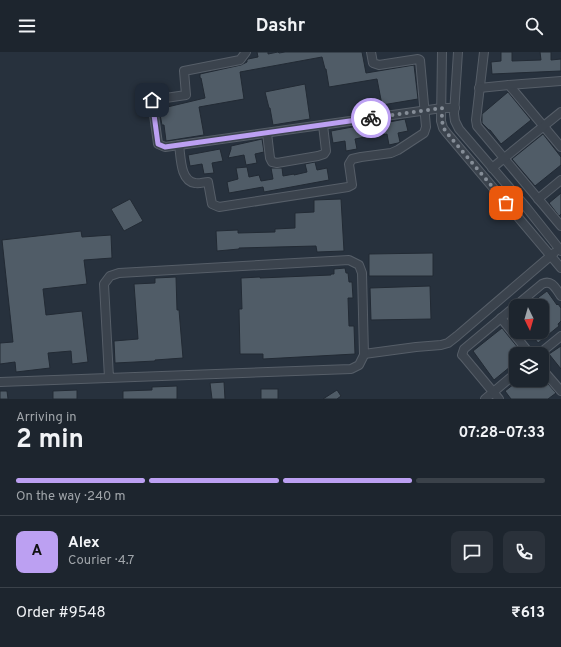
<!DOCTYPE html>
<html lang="en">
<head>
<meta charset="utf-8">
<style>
	body { margin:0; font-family:Overpass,sans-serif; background:#2a313a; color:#f1f3f6; height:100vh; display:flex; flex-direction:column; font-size:15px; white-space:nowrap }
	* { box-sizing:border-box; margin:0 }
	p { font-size:13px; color:#a0a5aa }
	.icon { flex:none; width:22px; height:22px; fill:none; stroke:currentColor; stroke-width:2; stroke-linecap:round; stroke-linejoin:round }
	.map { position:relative; height:347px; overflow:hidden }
	.details { display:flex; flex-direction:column; background:#1d252e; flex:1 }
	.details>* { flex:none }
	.needle { width:26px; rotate:175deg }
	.fabs { position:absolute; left:509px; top:247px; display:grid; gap:8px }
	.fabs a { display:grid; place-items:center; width:40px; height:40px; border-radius:8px; background:#1d252e; box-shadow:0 1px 3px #0004,0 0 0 1px #3b424a; font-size:20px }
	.pin { position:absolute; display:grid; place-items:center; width:34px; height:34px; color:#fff; margin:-17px; border-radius:8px; box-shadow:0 2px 6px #0006 }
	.courier { position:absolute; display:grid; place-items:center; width:40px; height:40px; margin:-20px; border:3px solid #bca0f2; border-radius:50%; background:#fff; color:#222; box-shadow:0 1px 5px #0007 }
	.head em { font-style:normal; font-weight:700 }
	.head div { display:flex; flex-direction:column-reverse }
	.head { display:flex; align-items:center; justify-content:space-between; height:68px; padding:0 16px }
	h1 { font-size:26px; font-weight:700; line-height:30px }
	.bar { display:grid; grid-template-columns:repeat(4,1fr); gap:6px 4px; align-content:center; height:48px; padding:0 16px }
	.bar i { height:5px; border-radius:3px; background:#3b424a }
	.bar .active { background:#bca0f2 }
	.bar p { grid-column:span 4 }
	.line { display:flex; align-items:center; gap:10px; padding:0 16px; border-top:1px solid #3b424a }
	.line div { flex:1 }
	.round { display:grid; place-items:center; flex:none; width:42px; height:42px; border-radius:8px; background:#2a313a }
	header { display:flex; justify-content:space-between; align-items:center; height:52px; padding:0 16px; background:#1d252e; font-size:18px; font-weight:700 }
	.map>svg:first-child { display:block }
</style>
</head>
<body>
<header><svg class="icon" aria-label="menu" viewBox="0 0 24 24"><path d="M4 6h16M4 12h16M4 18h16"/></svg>Dashr<svg class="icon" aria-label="search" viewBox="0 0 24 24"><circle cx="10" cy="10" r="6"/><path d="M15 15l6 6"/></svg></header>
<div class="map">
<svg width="561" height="347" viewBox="0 0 561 347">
	<rect width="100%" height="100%" fill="#27313d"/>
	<g fill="#505c67" stroke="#222a34">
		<polygon points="257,0 268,0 268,2 278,0 279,1 285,0 362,0 366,21 414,13 418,47 382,53 377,27 329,35 326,17 325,17 322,5 240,20 244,47 199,55 204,83 166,89 164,73 162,73 159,57 205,46 201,26 200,26 200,22 241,13 247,10 247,8 248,7 258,5"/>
		<polygon points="501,0 512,0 512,9 541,8 540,0 551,0 551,8 561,7 561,19 492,22 491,10 501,9"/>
		<polygon points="305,32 310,67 273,73 270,56 269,56 265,40"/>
		<polygon points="508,40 531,68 501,92 490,78 489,78 482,71 482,62"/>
		<polygon points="405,67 408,79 398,81 400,90 398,91 389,93 387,82 376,84 375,83 355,87 357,97 346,99 345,89 333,91 331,79 363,73 363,75"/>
		<polygon points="543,82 561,105 561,113 535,134 512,107"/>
		<polygon points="262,87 264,100 255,102 257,111 246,113 244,103 228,106 231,97 231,94"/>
		<polygon points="220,97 223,109 212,111 214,121 204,122 202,112 190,114 188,103"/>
		<polygon points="315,110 317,118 327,116 329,128 264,140 263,135 229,141 227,130 238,127 236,116 247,115 249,125 259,123 261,129 273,127 271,116 282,116 283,124 294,122 294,123 307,120 305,112"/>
		<polygon points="561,141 561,162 559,164 549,151"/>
		<polygon points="130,147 143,169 124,179 111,157"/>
		<polygon points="341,147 344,199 317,200 316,194 239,196 239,197 217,199 216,179 238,178 238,181 275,180 275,177 295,176 295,161 314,160 314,148"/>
		<polygon points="81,179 82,185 111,183 112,206 84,208 87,232 43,237 46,263 82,259 88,310 72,312 71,299 48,301 50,316 16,320 15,310 0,312 0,291 13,290 2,188"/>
		<polygon points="433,201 433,224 369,224 369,202"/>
		<polygon points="345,216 346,221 348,221 349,230 352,230 353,246 348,246 349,274 354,274 355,302 263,307 263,302 240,302 239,257 242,257 241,226 260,225 260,226 331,223 331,222 334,222 334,217"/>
		<polygon points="176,225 177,258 179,258 183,306 155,308 155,309 115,311 114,289 138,287 134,232 155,231 155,226"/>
		<polygon points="430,234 431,267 371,268 370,236"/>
		<polygon points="547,239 557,253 558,252 561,256 561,269 558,272 559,274 538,291 530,280 542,280 542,254 527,254"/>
		<polygon points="502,276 523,302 516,302 516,310 494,328 473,299"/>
		<polygon points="561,294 561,317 549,302"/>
		<polygon points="542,325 556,341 548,347 511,347 505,339 519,328 542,328"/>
		<polygon points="224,330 225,347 212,347 210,331"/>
		<polygon points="177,334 177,347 123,347 123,339 152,338 152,335"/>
		<rect x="261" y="337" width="17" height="10"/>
		<polygon points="77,338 77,347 53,347 53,339"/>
		<polygon points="337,338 341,344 337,347 323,347"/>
		<polygon points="0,339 7,339 8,347 0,347"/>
	</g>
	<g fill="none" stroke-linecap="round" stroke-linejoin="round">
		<g stroke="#565e68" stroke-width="10">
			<g id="minor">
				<polyline points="246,0 240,8 184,19 186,43 152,48 158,92 165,95 442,56 455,56"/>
				<polyline points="442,0 441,69 443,76 446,80 561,216"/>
				<polyline points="458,0 454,62 455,69 459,77 526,155 561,199"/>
				<polyline points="484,0 476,68 477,74 561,174"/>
				<polyline points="509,33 561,95"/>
				<polyline points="479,36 509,33 561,29"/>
				<polyline points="267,81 270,106 272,110 277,111 318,104 324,102 326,99 323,73"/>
				<path d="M179 93C181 105 180 129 195 131 199 132 204 130 208 130L212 152 219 155 348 135 352 133 349 112 352 107 361 105 391 101 398 98 424 81 426 75 420 8 418 7 379 13 373 11 371 0"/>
				<polyline points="492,116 561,60"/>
				<polyline points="538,147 561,128"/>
				<polyline points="501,266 530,302"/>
				<polyline points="364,302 416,295 441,293 448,291 457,284 554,201"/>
				<polyline points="539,302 561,284"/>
				<polyline points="542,317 561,339"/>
				<polyline points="0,330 351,317 359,313 364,303 362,221 359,213 349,208 119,221 110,224 104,232 109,326"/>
				<polyline points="485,347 516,321"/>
				<path d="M499 347 464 305 462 303 464 297 542 232C552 227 556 237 561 244"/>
			</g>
		</g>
		<use href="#minor" stroke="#3b434d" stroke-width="8"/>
	</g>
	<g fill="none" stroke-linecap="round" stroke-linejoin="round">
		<path stroke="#858d97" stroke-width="4" stroke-dasharray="0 7.2" d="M371 66 442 56C442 65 441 72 446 80L506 151"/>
		<polyline stroke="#bca0f2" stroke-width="5" points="152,48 158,92 165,95 371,66"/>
	</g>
</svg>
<div class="fabs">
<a><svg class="needle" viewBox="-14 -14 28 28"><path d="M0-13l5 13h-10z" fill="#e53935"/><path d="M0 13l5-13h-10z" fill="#a0a5aa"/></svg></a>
<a><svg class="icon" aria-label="layers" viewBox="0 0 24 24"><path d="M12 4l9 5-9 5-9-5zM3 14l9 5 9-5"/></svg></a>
</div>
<div class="pin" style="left:506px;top:151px;background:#ea580c"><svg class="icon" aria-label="bag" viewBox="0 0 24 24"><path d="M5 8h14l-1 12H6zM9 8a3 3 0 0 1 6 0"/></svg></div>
<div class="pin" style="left:152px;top:48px;background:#1f2937"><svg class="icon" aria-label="home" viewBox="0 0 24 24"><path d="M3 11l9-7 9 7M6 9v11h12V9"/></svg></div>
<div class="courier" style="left:371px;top:66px"><svg class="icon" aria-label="bike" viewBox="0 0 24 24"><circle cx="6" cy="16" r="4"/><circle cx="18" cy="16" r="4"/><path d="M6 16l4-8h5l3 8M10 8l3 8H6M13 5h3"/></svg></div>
</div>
<section class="details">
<div class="head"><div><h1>2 min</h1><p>Arriving in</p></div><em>07:28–07:33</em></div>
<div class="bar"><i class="active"></i><i class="active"></i><i class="active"></i><i></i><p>On the way · 240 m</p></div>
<div class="line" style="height:72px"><b class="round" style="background:#bca0f2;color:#111">A</b><div><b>Alex</b><p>Courier · 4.7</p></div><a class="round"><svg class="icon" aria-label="chat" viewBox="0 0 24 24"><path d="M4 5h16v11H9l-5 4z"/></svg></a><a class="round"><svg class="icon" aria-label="phone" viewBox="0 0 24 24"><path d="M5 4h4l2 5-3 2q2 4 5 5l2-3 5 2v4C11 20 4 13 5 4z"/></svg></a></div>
<div class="line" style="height:52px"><div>Order #9548</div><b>₹613</b></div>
</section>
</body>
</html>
